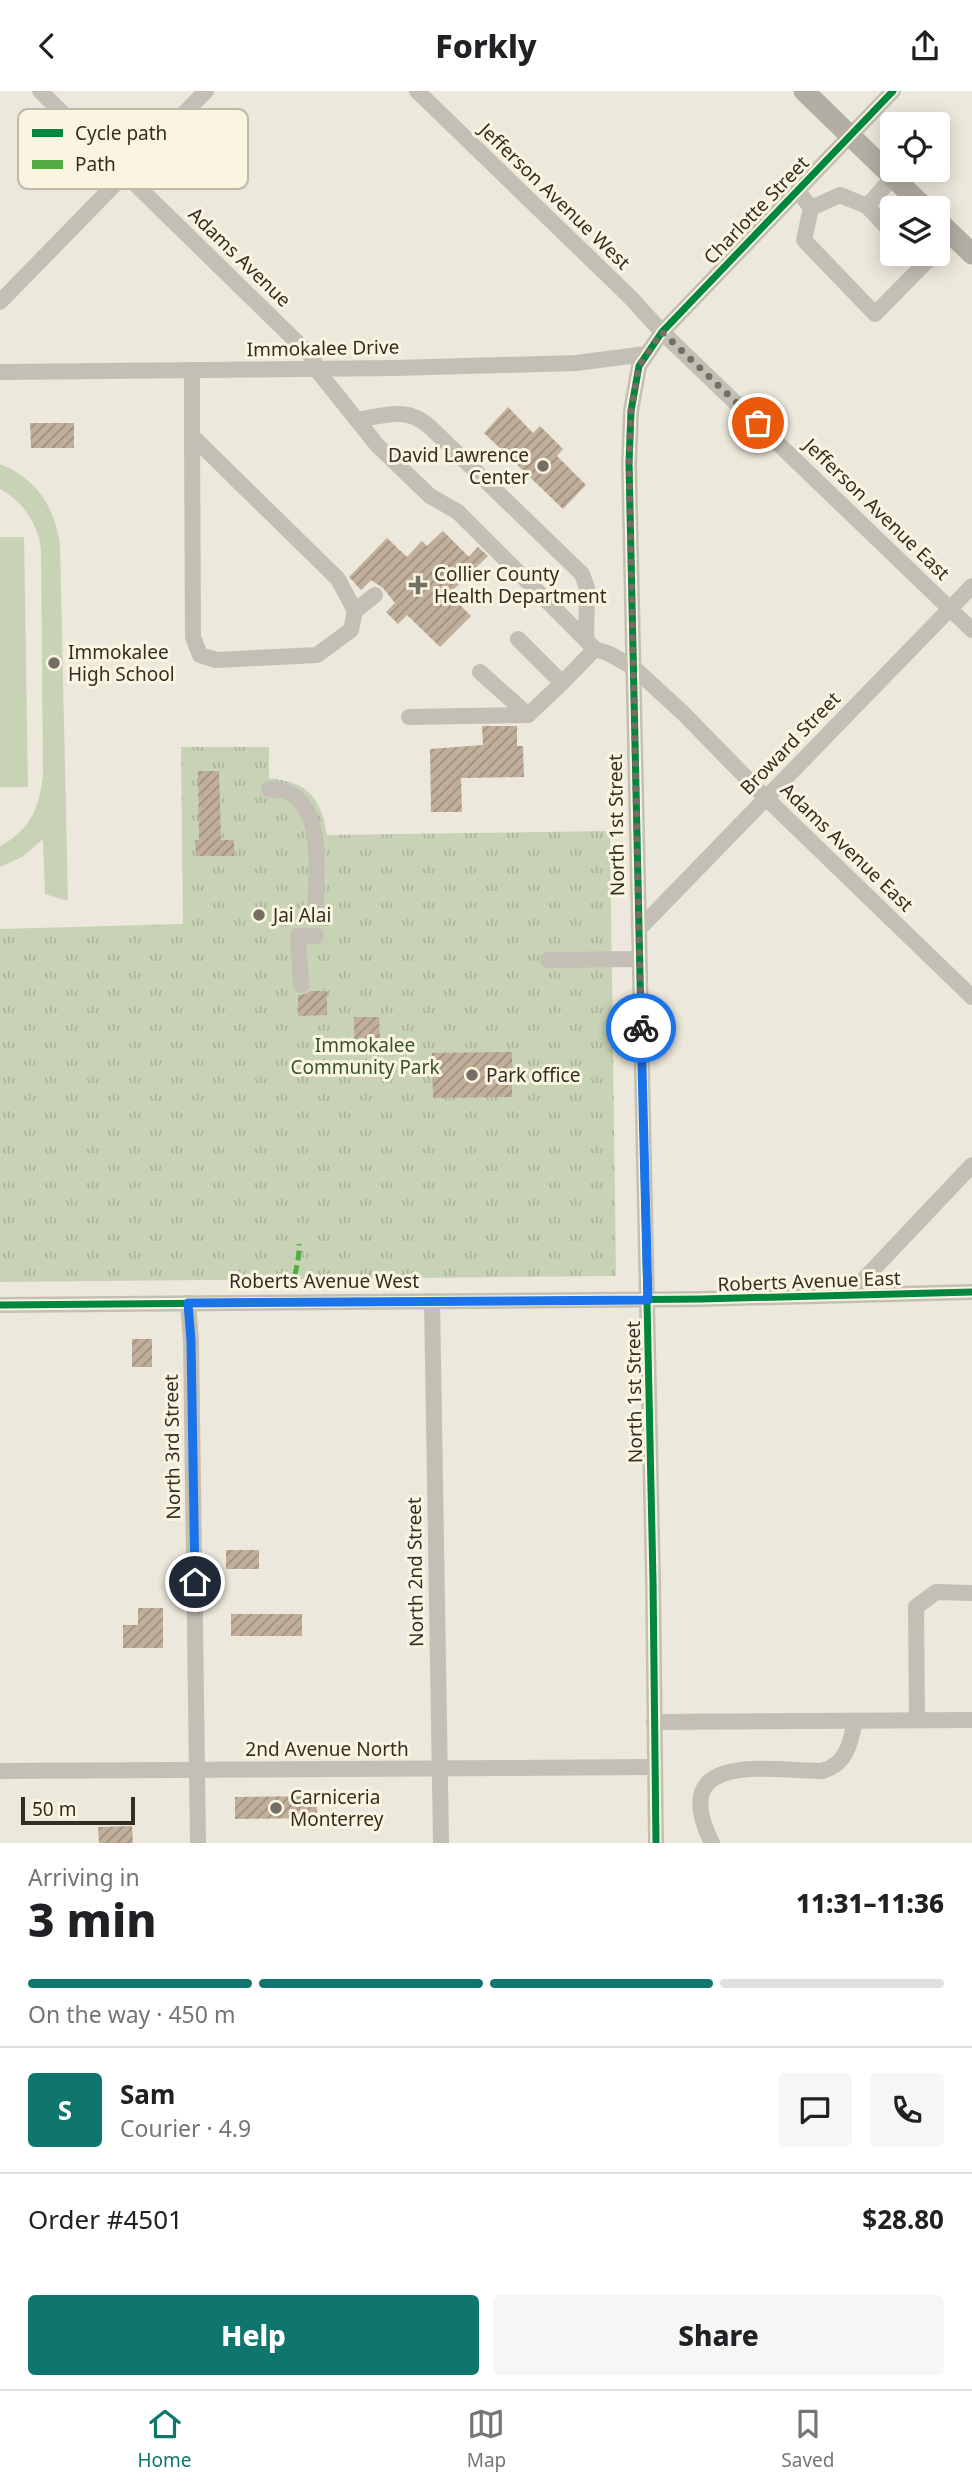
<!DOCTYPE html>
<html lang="en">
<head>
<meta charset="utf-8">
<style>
	body { margin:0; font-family:"Noto Sans",sans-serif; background:#f6f6f6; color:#202124; height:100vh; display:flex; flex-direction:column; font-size:26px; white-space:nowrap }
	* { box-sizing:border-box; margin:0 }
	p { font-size:23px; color:#757577 }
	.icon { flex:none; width:38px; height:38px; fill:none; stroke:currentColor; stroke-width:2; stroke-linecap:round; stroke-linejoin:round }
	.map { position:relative; height:1752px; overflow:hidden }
	.sheet { display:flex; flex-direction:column; background:#fff; flex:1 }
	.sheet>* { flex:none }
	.tools { position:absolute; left:880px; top:21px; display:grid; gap:14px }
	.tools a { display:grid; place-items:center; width:70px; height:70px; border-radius:7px; background:#fff; box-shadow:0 4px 18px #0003; font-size:35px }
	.scale { position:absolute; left:21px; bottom:18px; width:114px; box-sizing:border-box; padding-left:7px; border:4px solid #342d24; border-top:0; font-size:19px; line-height:24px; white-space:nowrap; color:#342d24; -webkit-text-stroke:5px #faf5e1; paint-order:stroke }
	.pin { position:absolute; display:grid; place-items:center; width:60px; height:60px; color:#fff; margin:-30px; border:4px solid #fff; border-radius:50%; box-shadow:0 2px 7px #0007 }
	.courier { position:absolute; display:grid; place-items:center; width:70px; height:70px; margin:-35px; border:5px solid #1a73e8; border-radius:50%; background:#fff; color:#222; box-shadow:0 2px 9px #0007 }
	.head em { font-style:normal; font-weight:800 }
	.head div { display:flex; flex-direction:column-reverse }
	.head { display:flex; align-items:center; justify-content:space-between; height:119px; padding:0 28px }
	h1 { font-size:46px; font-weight:800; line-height:52px }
	.bar { display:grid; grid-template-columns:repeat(4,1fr); gap:10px 7px; align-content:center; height:84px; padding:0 28px }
	.bar i { height:9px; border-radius:5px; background:#e0e0e0 }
	.bar .on { background:#0f766e }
	.bar p { grid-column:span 4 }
	.line { display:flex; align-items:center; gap:18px; padding:0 28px; border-top:2px solid #e0e0e0 }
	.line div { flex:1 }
	.round { display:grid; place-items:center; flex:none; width:74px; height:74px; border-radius:7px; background:#f6f6f6 }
	.button { display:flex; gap:14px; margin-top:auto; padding:14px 28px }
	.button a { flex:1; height:80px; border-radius:7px; background:#0f766e; color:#fff; font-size:28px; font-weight:800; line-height:80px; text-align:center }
	.button a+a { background:#f6f6f6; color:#202124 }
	header { display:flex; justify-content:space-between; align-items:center; height:91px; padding:0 28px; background:#fff; font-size:32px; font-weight:800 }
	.menu { display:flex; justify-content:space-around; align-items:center; height:98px; border-top:2px solid #e0e0e0; background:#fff; font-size:19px; color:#757577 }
	.menu a { display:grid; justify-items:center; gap:4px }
	.menu .on { color:#0f766e }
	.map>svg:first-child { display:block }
</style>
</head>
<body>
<header><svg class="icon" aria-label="back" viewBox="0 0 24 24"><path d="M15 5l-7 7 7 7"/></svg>Forkly<svg class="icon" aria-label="share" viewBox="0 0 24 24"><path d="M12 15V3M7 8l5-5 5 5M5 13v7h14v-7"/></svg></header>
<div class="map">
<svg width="972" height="1752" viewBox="0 0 972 1752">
	<defs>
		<pattern id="park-tufts" width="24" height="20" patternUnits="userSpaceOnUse" patternTransform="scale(1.75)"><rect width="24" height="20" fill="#c7d3b4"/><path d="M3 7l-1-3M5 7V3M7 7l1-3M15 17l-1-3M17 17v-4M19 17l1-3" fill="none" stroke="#acb59b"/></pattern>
		<pattern id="building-hatch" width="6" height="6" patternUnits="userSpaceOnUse" patternTransform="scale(1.75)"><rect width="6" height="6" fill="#c1af9b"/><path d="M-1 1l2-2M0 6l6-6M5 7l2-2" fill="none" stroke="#9e8f7e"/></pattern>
	</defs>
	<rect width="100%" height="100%" fill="#ece8db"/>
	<g fill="#c7d3b4">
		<path d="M0 373C36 387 55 416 60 454L68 810 45 803 43 748 22 766 0 776V755C30 740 40 715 43 684L41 457C37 432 23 410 0 398Z"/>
		<polygon points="0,446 24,446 28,696 0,696"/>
	</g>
	<path fill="url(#park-tufts)" d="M181 656H269V687C309 692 320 705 327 744L610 740 616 1185 0 1191V838L183 833Z"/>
	<g fill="url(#building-hatch)">
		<polygon points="508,316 533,342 540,335 563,358 557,365 586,394 563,418 484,342"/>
		<polygon points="30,332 74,332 74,357 31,357"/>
		<polygon points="443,440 469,466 478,456 488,465 449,503 471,525 440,556 407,524 398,533 386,521 395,512 383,497 371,489 361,499 349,486 387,447 407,466 422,450 427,455"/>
		<polygon points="482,635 517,635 517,655 523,655 524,686 461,687 462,721 431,721 430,658 483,654"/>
		<polygon points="198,680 219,680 221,749 234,749 234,765 196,765 195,749 199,749"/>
		<polygon points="310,900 327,900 327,924 298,925 298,904 306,903"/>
		<polygon points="354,926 379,926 380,948 354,948"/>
		<polygon points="512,961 512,1006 433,1007 432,962"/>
		<rect x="132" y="1248" width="20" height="28"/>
		<rect x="226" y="1459" width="33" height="19"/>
		<polygon points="138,1517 163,1517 163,1557 123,1557 123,1534 138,1534"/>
		<rect x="231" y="1523" width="71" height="22"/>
		<polygon points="317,1705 317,1727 235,1728 235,1706"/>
		<polygon points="132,1735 133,1752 99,1752 98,1736"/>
	</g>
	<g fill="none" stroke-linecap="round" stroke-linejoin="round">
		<g stroke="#c4bfb5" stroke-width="16">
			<polyline points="40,0 304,258 313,267 316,278 377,354 430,405 458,421 595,558 610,563 634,577 683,622 766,707 972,906"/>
			<polyline points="417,0 630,206 662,241 972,539"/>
			<polyline points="798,100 811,117 804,149 875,223 934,163"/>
			<polyline points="811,117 840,104 867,115"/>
			<polyline points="892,142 867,115 893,86"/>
			<polyline points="0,211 206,0"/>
			<polyline points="0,281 396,277 576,272 646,263"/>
			<path d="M357 329C386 324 408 315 431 337L582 483 587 497 586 548"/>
			<polyline points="192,345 193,546 200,564 216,569 317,564 351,539 355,520 338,488 192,345 192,279"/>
			<polyline points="355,520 375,504"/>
			<polyline points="518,548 562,592 595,558"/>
			<polyline points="480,581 528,624 562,592"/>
			<polyline points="409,626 528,624"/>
			<path d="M269 698C276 699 285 699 291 703 325 722 315 783 316 817"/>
			<polyline points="639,838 972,495"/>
			<polyline points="548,869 639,868"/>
			<polyline points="301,894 298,845 316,845"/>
			<polyline points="849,1204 972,1074"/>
			<polyline points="432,1210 441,1752"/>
			<polyline points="188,1212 191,1250 198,1752"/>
			<polyline points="0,1214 701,1208 972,1201"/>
			<polyline points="917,1629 916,1516 936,1501 972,1502"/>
			<polyline points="654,1631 972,1629"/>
			<polyline points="0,1680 654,1676"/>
			<polyline points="656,1752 653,1490 629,372 631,320 639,275 662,241 893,0"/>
			<path d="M712 1752C666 1660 766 1679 822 1680 847 1673 850 1653 855 1630"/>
		</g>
		<g stroke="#b3aea4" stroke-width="21">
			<polyline points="804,0 925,117"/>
			<polyline points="938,130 972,163"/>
		</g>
		<path stroke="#54ab44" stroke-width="5" stroke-dasharray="10 5" stroke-linecap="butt" d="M294 1199C293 1183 300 1170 299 1153"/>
		<g stroke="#faf5e1" stroke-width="11">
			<g id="cycleway">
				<polyline points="0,1214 701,1208 972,1201"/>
				<polyline points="656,1752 653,1490 629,372 631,320 639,275 662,241 893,0"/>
			</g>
		</g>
		<use href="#cycleway" stroke="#00873e" stroke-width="7"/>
	</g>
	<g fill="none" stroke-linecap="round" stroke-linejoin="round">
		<polyline stroke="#746e64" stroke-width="7" stroke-dasharray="0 12.6" points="641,937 629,372 631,320 639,275 662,241 758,332"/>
		<polyline stroke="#1a73e8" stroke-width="9" points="195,1491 191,1250 188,1212 648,1209 641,937"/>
	</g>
	<g fill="#746e64" stroke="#faf5e1" stroke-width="2.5">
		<circle cx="543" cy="375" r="7"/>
		<path d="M414.5 483.5h7v7h7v7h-7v7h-7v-7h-7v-7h7z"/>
		<circle cx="54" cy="572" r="7"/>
		<circle cx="259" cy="824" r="7"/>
		<circle cx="472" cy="984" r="7"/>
		<circle cx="276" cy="1717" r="7"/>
	</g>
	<g text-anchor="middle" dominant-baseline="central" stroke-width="6" stroke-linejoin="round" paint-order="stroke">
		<g font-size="19" fill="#342d24" stroke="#faf5e1">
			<text transform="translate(555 105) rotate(44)">Jefferson Avenue West</text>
			<text transform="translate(756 119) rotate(-46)">Charlotte Street</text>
			<text transform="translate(240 166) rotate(44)">Adams Avenue</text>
			<text transform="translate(323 257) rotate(-1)">Immokalee Drive</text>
			<text transform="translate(877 418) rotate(44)">Jefferson Avenue East</text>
			<text transform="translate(790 652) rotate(-46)">Broward Street</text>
			<text transform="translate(616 734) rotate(-91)">North 1st Street</text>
			<text transform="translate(847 756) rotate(44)">Adams Avenue East</text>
			<text x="324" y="1190">Roberts Avenue West</text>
			<text transform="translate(809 1190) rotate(-2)">Roberts Avenue East</text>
			<text transform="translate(634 1301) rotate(-91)">North 1st Street</text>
			<text transform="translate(172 1356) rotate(-91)">North 3rd Street</text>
			<text transform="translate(415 1481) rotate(-91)">North 2nd Street</text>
			<text x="327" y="1658">2nd Avenue North</text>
		</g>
		<g font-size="19" fill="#342d24" stroke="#faf5e1" text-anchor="start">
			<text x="529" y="364" text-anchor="end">David Lawrence<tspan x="529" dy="22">Center</tspan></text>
			<text x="434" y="483">Collier County<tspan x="434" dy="22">Health Department</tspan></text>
			<text x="68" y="561">Immokalee<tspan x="68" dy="22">High School</tspan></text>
			<text x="273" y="824">Jai Alai</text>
			<text x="486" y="984">Park office</text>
			<text x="290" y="1706">Carniceria<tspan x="290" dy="22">Monterrey</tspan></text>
		</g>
		<g font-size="19" fill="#385426" stroke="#faf5e1">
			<text x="365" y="954">Immokalee<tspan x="365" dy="22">Community Park</tspan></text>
		</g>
	</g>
	<rect x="18" y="18" width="230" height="80" rx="10" fill="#faf5e1" stroke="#bfb9a8" stroke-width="2"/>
	<rect x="32" y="38" width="31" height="8" fill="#00873e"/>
	<rect x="32" y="69" width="31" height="9" fill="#54ab44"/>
	<g font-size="19" fill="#342d24">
		<text x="75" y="49">Cycle path</text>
		<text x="75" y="80">Path</text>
	</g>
</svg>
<div class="tools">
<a><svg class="icon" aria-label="locate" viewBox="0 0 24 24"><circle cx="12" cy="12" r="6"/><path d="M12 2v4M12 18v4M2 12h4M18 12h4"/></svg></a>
<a><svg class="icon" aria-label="layers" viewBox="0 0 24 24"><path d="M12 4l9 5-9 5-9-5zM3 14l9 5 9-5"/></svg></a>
</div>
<div class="scale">50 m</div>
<div class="pin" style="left:758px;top:332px;background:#ea580c"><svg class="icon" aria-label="bag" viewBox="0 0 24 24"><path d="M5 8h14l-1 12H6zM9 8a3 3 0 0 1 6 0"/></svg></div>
<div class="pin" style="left:195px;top:1491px;background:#1f2937"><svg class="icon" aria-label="home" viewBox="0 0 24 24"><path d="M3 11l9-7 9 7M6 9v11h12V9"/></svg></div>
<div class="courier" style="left:641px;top:937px"><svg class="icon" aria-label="bike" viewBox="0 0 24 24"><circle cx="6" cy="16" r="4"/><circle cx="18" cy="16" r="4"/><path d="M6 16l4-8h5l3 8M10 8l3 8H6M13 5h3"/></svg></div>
</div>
<section class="sheet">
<div class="head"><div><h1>3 min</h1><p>Arriving in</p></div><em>11:31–11:36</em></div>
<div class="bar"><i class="on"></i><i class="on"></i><i class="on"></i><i></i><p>On the way · 450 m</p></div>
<div class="line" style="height:126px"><b class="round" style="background:#0f766e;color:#fff">S</b><div><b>Sam</b><p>Courier · 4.9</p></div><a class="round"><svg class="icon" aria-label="chat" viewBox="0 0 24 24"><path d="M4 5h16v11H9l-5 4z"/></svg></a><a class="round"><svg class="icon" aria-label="phone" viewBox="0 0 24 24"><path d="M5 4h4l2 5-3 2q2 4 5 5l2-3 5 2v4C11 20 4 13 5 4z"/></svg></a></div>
<div class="line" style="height:91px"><div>Order #4501</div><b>$28.80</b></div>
<div class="button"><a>Help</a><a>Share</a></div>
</section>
<nav class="menu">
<a class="on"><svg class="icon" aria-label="home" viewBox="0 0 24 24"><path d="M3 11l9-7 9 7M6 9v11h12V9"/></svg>Home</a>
<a><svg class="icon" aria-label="map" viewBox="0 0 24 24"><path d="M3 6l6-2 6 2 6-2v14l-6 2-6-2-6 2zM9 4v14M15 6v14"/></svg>Map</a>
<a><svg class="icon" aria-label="saved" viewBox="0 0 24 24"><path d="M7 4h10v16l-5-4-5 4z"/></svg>Saved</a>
</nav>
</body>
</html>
